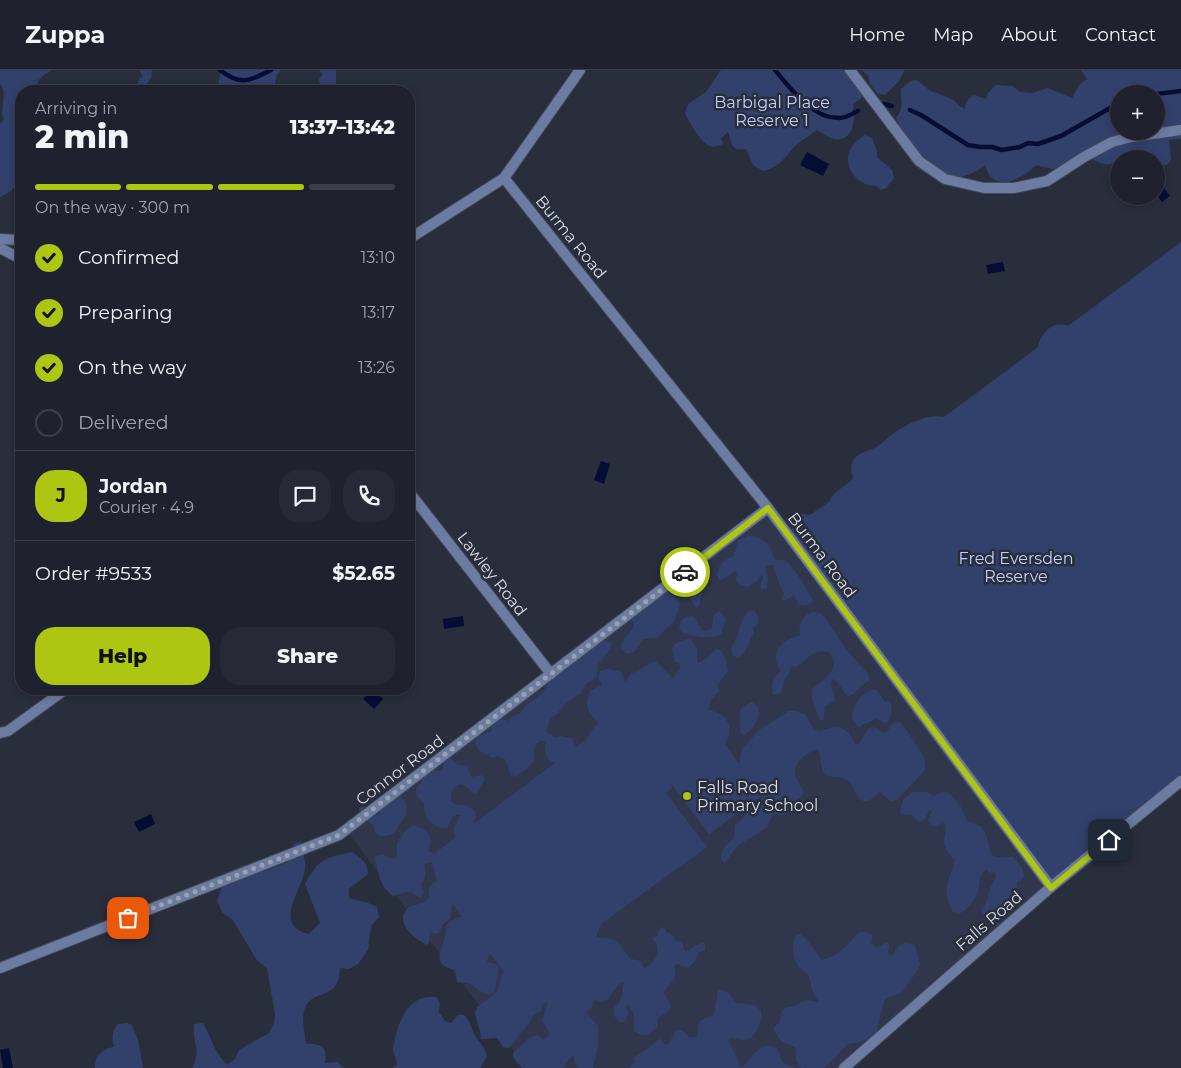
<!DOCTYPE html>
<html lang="en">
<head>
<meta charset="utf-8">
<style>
	body { margin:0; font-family:Montserrat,sans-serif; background:#272a36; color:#f1f3f6; height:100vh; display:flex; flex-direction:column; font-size:19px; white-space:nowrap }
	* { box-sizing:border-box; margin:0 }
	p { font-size:16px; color:#a1a4aa }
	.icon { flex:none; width:28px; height:28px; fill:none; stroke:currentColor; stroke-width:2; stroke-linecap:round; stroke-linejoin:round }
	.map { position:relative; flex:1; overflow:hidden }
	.drawer { position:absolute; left:15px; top:15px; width:400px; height:610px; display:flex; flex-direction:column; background:#1f222e; border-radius:20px; box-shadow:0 2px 8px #0003,0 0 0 1px #3c3f4a }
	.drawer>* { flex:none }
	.fabs { position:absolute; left:1110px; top:15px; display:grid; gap:10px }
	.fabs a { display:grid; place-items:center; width:55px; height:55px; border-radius:50%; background:#1f222e; box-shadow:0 2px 8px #0003,0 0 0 1px #3c3f4a; font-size:25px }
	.pin { position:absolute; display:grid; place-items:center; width:42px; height:42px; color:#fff; margin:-21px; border-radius:10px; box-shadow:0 2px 8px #0006 }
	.courier { position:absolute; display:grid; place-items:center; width:50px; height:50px; margin:-25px; border:4px solid #acc612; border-radius:50%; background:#fff; color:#222; box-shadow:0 1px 6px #0007 }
	.head em { font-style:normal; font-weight:800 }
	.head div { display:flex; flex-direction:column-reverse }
	.head { display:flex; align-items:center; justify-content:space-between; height:85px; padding:0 20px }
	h1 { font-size:32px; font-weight:800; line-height:38px }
	.bar { display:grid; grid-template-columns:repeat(4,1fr); gap:8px 5px; align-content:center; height:60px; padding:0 20px }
	.bar i { height:6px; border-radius:4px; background:#3c3f4a }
	.bar .active { background:#acc612 }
	.bar p { grid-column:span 4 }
	.line { display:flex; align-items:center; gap:12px; padding:0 20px; border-top:1px solid #3c3f4a }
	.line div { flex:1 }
	.round { display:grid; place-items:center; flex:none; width:52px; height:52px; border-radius:20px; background:#272a36 }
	ol { padding:0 20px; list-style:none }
	li { display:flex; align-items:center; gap:15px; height:55px }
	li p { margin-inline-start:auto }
	li .icon { padding:5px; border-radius:50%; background:#acc612; color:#111; stroke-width:4 }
	li:last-child { color:#a1a4aa }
	li i { width:28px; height:28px; border:2px solid #3c3f4a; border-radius:50% }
	.button { display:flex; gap:10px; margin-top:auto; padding:10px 20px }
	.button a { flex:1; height:58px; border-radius:20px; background:#acc612; color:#111; font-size:20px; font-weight:800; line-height:58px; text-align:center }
	.button a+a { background:#272a36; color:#f1f3f6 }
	header { display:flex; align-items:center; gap:30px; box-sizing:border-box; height:70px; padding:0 25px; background:#1f222e; border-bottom:1px solid #3c3f4a }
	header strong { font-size:24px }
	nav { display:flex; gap:28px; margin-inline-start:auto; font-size:18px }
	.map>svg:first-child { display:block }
</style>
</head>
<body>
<header>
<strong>Zuppa</strong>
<nav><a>Home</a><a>Map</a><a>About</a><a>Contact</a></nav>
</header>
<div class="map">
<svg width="1181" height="998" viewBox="0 0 1181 998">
	<rect width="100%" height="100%" fill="#292e3d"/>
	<polygon fill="#30374c" points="768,438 1051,817 844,998 527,998 346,760"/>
	<g fill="#32416c" fill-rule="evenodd">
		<path d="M0 0H52C43 6 34 10 38 21H21V100L18 102C19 116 13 121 0 127V54L4 49 2 45 4 21 0 13Z"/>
		<polygon points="139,0 152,0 151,7 143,21 140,21 137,16 139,9 143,6"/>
		<polygon points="221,0 281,0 277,5 273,21 217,21"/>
		<path d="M319 0H336V13L333 21C324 21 320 18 319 9L323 4Z"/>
		<path d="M721 0H850L868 23 853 34 854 37 852 41C857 52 851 72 835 69 829 68 822 63 817 60 811 65 803 69 797 74 785 86 781 97 763 101L753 95 746 79H736L732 75 728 62 721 68 723 74C719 75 715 78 710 76 702 74 688 51 685 43L688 34 706 22Z"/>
		<polygon points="861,0 904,0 904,1 899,11 885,25 878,24 870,14 868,5"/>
		<path d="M1081 0H1181V69L1169 70 1171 90 1168 94 1156 98V89H1119V93C1107 95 1101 95 1091 88L1052 99 1036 95C1022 110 992 124 985 95 974 104 958 111 944 105 925 97 904 67 896 48 905 35 900 32 901 19L911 11 917 10 929 20 954 30 959 36 965 39C966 32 967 29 974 25L986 29 987 24 996 15 1012 16 1021 22 1032 23 1048 18 1072 28 1080 14 1087 9ZM1119 24H1156V61H1119Z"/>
		<path d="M865 65 872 68 877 81V87L892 100 894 108 886 118 881 120 876 116C861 116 847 103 848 87 848 79 858 69 865 65Z"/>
		<path d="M1181 172V711L1051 817 786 463 799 454 798 447 802 444 810 445 830 431C833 420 847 417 853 408 851 402 850 395 854 389 861 381 870 381 878 376 882 374 886 369 890 366 903 356 927 343 944 347L1038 277C1041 263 1052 250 1068 256Z"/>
		<path d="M748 466C762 466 771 475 774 489 778 490 782 489 786 491 792 495 811 524 813 532L804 536 798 534 794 525 784 531 782 529 784 523 779 513 773 495H765L768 509 767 518 762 520 760 516 763 507 762 504 757 511 748 517 739 514 736 510 737 503 735 501 727 507 720 510 717 505C719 493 723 490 734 486L738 470Z"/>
		<path d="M698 513 702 521 699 536 696 538C690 529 689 524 692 514Z"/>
		<path d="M669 520 680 534 675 550 656 568 644 569 634 582 627 584C609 569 639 566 632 550L635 545Z"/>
		<path d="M718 541 723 544 726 550 722 559 723 563C712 571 695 566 682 563L679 558 681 550 686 547 694 546 702 561 712 559 713 547Z"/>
		<path d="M749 541H755C759 548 760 553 753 558L754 562 745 581 739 587 733 586C732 583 731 581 732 578 732 574 734 574 735 571 740 561 740 548 749 541Z"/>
		<path d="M814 542 821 544 827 550 846 579 868 604 870 610 862 615 854 624 848 626C841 621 841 611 832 609L831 613 835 631 825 636 823 650H820C816 641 811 629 812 619 824 609 841 600 830 583 815 577 808 588 797 597L791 596 789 604 784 610C784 617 783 621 777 625L773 624C771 614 773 608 781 601 779 597 777 594 776 590 774 575 789 569 800 565 798 553 802 545 814 542Z"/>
		<path d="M686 569H691L697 579V592L699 593 707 588 715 579 720 580 726 589 728 601 717 616 720 620 711 630 708 640C726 643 736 657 725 674L739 694 742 679 759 660 789 641H795L806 645 813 658 819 661 834 657 841 658 848 662 855 674H859L867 660 871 657 877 658 883 663 887 662C891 656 891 652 900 652 903 655 923 684 924 687 925 691 925 696 925 700L897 730 891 732 880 722 869 731H863C855 726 855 718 849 711 840 703 826 712 822 698 820 693 821 687 819 682L817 679C807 683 793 692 795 705 797 711 802 717 804 723 799 728 794 731 796 739L785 745 774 744C769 748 770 754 766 758L737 776 724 794C716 782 726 775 734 768L735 755C742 751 744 746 749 740 753 734 760 733 764 726L762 725 709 764 672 715V718L666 723 707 777 601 854 596 867C600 868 603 867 608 868 623 872 622 880 631 889L641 891 643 897 645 898C656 893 662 878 653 869V867L658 866V861L661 857 664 858 667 863H670L676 871 683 872V878L685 882 703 872 705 875V880L698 883 696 890 688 898 678 894 675 896V908L663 923 669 931 671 936 668 941 658 948 657 957 648 965H642L634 961V946L629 934 626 936C628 943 630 947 623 952H619L613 944 615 936 620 932 624 913 619 914 607 930 599 931 594 929 592 937 586 942 598 956V976L593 998H579L575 992 574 986 571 987 562 998H522L513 987V983L530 967 538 965 543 971 550 964 542 951 548 932 542 935 541 941 533 945 530 952 509 978 503 977 497 968 481 969 480 961 475 943 477 937 497 922 501 907 504 901 489 883 487 892 496 894 499 898 495 921 490 925C481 923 477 918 470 914 466 912 461 913 457 912L455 900C434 896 439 886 444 870 446 865 445 860 447 854L458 847H462L452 833 450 849 443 854 439 863 435 864 430 862 429 873 427 875C416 870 393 852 408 838 411 835 415 836 419 834 422 833 426 830 429 828 429 820 427 814 437 812L432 792 424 794 425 797V807L421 815 424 823 420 828 410 821 393 826C379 816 379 803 375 788L376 786 383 785 393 789 397 787V773L405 761 413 755C429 761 434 765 428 781L434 784 455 768 454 759 460 745H456L453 747 447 758C436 759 426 751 424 740 424 738 425 735 423 732 420 727 416 730 416 719L422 712 423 704 432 700 441 701 443 699 444 690 449 686C456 695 456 696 467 695L471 707 482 705 485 709 476 724 473 723C464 714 460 710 451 722V731L454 734 466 735 475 741 476 748 473 754 555 693 548 690 545 681 546 671H541C532 676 534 683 534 692L516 707 511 706 505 689 498 686 492 688 480 681 475 674C476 666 484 663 491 662L492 659 490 656C495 648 500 648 508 651L514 645 520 644 525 636 543 623 556 599 603 570 611 573V578L598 594 597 604 594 609 586 614 581 623 566 633 555 646 550 647C550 654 546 657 546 662L556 667 561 666 572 668 576 677 585 671 598 652C587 642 584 635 590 621L602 615 598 608 600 601 608 599 621 601 625 612 631 604 655 591 673 608 680 598V594L675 591 672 579 675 574Z"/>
		<path d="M876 619 885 632 889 631C893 637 892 647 888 652L883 653 877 648 858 657 852 649C853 634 861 622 876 619Z"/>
		<path d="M751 632C768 638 755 659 744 665L740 663V640Z"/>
		<path d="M944 721C954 724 965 741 967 751 990 757 985 768 992 785 998 789 1006 786 1013 787L1022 797 1024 806 1022 810 1017 812 1016 828 1012 831 1011 836 1007 839H1004L991 849 983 845 981 840 986 834 989 821 996 806 995 802 990 803 986 799C978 806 980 813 978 821 976 830 968 838 961 843L953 842C941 818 948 814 955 791 940 771 944 778 946 755L943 753 935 757 931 755 928 750 932 741H929L924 750 918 752C913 745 911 743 902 745L900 741 903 730 912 722H926L934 726Z"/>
		<path d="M393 722C407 730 407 730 406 746 397 754 398 766 384 766 380 766 379 767 377 764 374 761 375 756 371 753 366 749 359 747 359 739L362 736 368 738 375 746 379 744 383 734Z"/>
		<path d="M301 771C302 780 306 790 305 798 303 820 271 855 309 864L320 853 305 814C319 788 325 788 352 782 361 788 368 793 368 804L349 819V828L368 833 377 837 379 847 371 856 368 880 358 894 349 899 340 898C339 932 313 918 305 938 301 948 305 964 306 974 321 973 328 977 325 993L338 992 344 998H192C202 978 192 974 194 954L203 953C212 969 214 982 227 995L235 989 239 980 269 963 274 954 275 944 267 898 256 889 233 850 222 842 217 831 222 817 233 800 244 795 265 801 288 792 294 774Z"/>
		<path d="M866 862 873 865 871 873 876 877 881 876 886 872 889 873 888 884 892 887C898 875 901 870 915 875L920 894 917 901 902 922 885 929C873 959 888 969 847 974L835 988 824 998H801L796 991V978C785 972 776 971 774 957L780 952C781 939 783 937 795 936 798 935 799 933 802 932 808 929 814 931 819 933L811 918V913L808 905 798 896 795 891 793 877 795 866 800 864 806 869 822 890C837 887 848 875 858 863Z"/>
		<path d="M718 920C728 919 731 926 736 933L755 935 761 941C762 952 756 971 742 970 738 970 734 968 730 968L728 971 737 987 739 997 743 996C755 985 759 970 777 978L783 993 795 998H629L635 992 634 988C639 983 644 982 649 978 653 975 655 972 659 969L662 970 665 975 669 973 676 960H682L690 968 696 967 698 964V956L700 951 714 945Z"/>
		<path d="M427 927H436L440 934 439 942 445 951 451 953 458 945H464C471 951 471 959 476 967 481 974 485 978 487 986L480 998H392L397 995C397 989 394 986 393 980 392 977 395 971 395 968 400 950 407 930 427 927Z"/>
		<path d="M127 953 132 955 138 970 143 998H95C94 986 104 978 114 977 112 968 111 962 118 954Z"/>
	</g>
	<g fill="#060d35">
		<polygon points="807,82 829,94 823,106 800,95"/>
		<polygon points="1156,107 1170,126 1162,132 1156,124"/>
		<polygon points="1003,192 1005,201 988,204 986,195"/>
		<polygon points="601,391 610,394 604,414 594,410"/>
		<polygon points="463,546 464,556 444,559 443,549"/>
		<polygon points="372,620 383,629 374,639 363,629"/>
		<polygon points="151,744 155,754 139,762 134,752"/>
		<polygon points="9,978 13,998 3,998 0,980"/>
	</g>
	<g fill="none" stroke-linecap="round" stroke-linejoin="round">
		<g stroke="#060d35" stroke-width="4.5">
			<path d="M220 0C240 16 250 11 271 0"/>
			<path d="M775 0C791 19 812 49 840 48 846 48 852 44 858 41"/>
			<polyline points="1156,24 1181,21"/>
			<polyline points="883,34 892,36"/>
			<polyline points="910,40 921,45 968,75 980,77 992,77 1002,80 1020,77 1028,73 1038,74 1061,66 1119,33"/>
		</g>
		<g stroke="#454a58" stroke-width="12">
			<g id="minor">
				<polyline points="850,0 919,91 945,109 984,118 1014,118 1047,111 1084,87 1112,72 1131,67 1181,60"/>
				<polyline points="504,108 768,438 1051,817"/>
				<polyline points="409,422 551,604"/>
				<polyline points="0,663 8,661 66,619"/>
				<polyline points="0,898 339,765 768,438"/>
				<polyline points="844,998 1051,817 1181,711"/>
			</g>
		</g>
		<g stroke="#454a58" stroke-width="12">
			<g id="tertiary">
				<polyline points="0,169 21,170"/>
				<polyline points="409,169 504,108 580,0"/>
				<polyline points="0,178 21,189"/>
			</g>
		</g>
		<use href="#minor" stroke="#6c7ba2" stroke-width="10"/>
		<use href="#tertiary" stroke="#6c7ba2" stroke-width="10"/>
	</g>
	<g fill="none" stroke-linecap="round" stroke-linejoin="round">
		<polyline stroke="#9ba0ac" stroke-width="5" stroke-dasharray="0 9" points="128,848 339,765 685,502"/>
		<polyline stroke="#acc612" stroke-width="6" points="685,502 768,438 1051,818 1109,770"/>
	</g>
	<circle fill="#acc612" stroke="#292e3d" stroke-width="2" cx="687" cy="726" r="5"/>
	<g text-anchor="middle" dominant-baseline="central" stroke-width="5" stroke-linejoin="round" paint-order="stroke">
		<g font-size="16" fill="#becffc" stroke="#292e3d">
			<text x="772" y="32">Barbigal Place<tspan x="772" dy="18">Reserve 1</tspan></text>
			<text x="1016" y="488">Fred Eversden<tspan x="1016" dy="18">Reserve</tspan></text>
		</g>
		<g font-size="16" fill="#d9dde7" stroke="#292e3d">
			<text transform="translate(571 167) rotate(51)">Burma Road</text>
			<text transform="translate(822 485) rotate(53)">Burma Road</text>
			<text transform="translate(492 504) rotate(52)">Lawley Road</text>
			<text transform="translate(400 700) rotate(-37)">Connor Road</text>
			<text transform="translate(989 851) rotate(-41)">Falls Road</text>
		</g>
		<g font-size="16" fill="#d9dde7" stroke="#292e3d" text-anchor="start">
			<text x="697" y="717">Falls Road<tspan x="697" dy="18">Primary School</tspan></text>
		</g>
	</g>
</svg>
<div class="fabs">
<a>+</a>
<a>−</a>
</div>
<div class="pin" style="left:128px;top:848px;background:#ea580c"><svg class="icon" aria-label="bag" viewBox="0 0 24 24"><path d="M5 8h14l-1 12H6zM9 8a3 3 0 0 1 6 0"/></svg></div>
<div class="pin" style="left:1109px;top:770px;background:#1f2937"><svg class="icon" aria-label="home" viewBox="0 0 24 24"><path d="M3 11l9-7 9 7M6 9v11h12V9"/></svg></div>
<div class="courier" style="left:685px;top:502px"><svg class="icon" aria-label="car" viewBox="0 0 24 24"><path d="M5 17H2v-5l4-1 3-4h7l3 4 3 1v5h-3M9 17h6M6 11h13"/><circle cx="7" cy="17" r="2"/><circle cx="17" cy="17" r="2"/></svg></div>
<section class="drawer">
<div class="head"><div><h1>2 min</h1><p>Arriving in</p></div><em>13:37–13:42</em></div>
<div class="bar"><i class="active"></i><i class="active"></i><i class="active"></i><i></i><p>On the way · 300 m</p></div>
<ol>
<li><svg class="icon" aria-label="check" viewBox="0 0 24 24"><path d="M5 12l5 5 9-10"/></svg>Confirmed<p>13:10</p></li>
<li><svg class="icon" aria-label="check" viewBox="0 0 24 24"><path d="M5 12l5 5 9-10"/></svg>Preparing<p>13:17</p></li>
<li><svg class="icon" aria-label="check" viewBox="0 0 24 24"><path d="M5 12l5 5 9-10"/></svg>On the way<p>13:26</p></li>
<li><i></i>Delivered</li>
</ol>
<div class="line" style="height:90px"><b class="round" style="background:#acc612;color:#111">J</b><div><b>Jordan</b><p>Courier · 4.9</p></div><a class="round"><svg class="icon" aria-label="chat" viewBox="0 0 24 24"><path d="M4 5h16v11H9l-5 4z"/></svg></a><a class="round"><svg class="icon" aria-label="phone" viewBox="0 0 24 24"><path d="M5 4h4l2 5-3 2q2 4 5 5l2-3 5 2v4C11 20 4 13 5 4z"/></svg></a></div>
<div class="line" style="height:65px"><div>Order #9533</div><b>$52.65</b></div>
<div class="button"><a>Help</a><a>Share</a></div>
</section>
</div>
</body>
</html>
